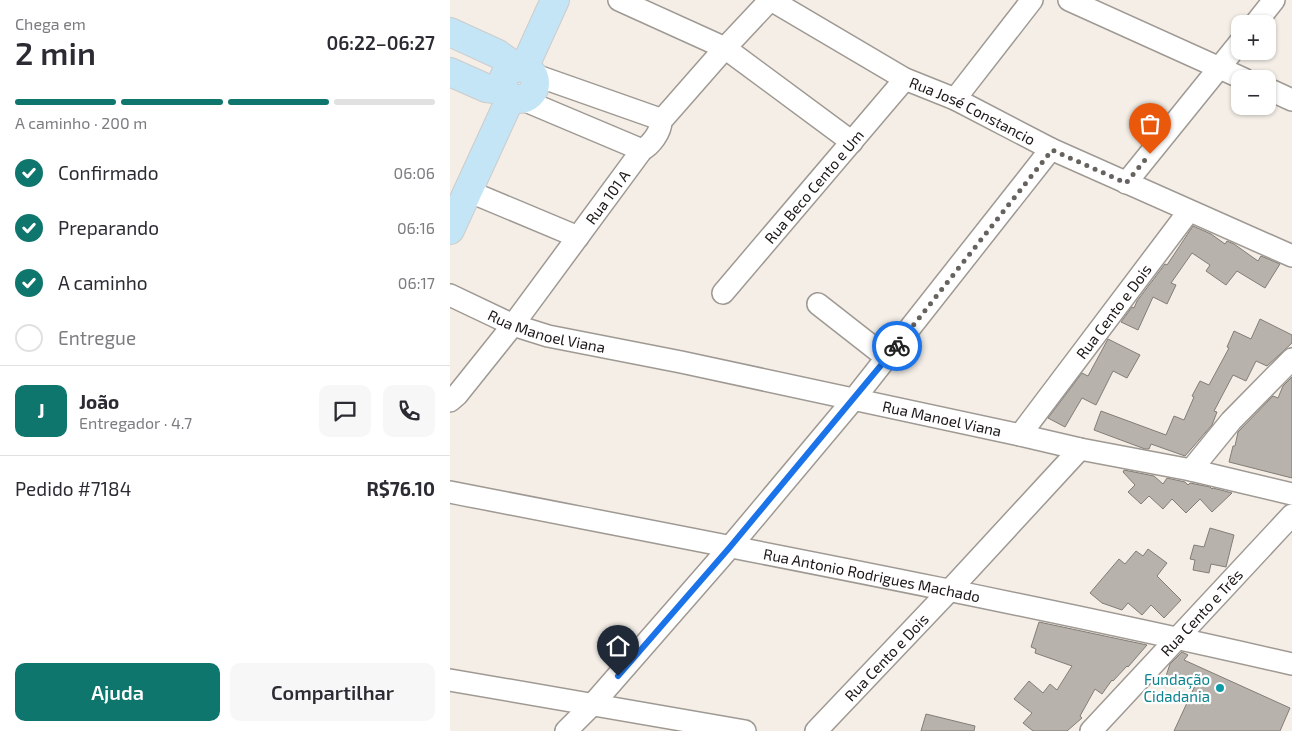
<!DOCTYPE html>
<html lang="pt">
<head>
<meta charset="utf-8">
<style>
	body { margin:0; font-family:"Exo 2",sans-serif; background:#f7f7f7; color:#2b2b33; height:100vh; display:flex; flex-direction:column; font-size:19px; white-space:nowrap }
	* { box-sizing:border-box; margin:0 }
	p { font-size:16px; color:#7c7c81 }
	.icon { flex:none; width:28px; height:28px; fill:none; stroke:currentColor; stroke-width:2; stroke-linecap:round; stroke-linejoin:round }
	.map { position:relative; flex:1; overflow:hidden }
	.details { display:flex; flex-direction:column; background:#fff; width:450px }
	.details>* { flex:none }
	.tools { position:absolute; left:781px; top:15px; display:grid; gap:10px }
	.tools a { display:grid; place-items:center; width:45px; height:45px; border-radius:10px; background:#fff; box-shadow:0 1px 4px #0004; font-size:25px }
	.pin { position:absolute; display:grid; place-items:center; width:42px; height:42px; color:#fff; margin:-51px -21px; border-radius:50% 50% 50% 0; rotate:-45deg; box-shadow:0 0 5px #0007 }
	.pin .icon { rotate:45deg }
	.courier { position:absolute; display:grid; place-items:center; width:50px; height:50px; margin:-25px; border:4px solid #1a73e8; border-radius:50%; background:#fff; color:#222; box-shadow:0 1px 6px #0007 }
	.head em { font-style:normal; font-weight:600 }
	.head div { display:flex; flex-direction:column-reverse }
	.head { display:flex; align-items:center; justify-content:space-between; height:85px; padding:0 15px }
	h1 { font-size:32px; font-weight:600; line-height:38px }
	.bar { display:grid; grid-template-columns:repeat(4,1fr); gap:8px 5px; align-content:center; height:60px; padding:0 15px }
	.bar i { height:6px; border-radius:4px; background:#e1e1e2 }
	.bar .selected { background:#0f766e }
	.bar p { grid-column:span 4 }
	.line { display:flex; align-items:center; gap:12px; padding:0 15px; border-top:1px solid #e1e1e2 }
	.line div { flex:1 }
	.round { display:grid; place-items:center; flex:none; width:52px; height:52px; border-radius:10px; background:#f7f7f7 }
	ol { padding:0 15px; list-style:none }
	li { display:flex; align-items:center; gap:15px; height:55px }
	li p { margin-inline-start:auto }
	li .icon { padding:5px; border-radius:50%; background:#0f766e; color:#fff; stroke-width:4 }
	li:last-child { color:#7c7c81 }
	li i { width:28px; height:28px; border:2px solid #e1e1e2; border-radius:50% }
	.button { display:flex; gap:10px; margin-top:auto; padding:10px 15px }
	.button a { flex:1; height:58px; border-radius:10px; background:#0f766e; color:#fff; font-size:20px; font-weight:600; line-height:58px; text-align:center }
	.button a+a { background:#f7f7f7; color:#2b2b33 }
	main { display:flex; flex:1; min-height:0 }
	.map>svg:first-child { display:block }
</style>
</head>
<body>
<main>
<section class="details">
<div class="head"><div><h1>2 min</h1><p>Chega em</p></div><em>06:22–06:27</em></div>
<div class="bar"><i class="selected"></i><i class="selected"></i><i class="selected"></i><i></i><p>A caminho · 200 m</p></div>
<ol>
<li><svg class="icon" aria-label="check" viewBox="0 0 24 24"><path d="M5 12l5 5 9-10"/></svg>Confirmado<p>06:06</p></li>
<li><svg class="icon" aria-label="check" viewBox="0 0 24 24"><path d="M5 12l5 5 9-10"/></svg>Preparando<p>06:16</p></li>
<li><svg class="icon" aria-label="check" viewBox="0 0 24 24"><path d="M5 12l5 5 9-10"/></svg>A caminho<p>06:17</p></li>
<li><i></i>Entregue</li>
</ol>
<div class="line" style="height:90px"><b class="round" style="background:#0f766e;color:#fff">J</b><div><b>João</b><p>Entregador · 4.7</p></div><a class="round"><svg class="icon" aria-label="chat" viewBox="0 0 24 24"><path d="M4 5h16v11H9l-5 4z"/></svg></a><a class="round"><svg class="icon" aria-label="phone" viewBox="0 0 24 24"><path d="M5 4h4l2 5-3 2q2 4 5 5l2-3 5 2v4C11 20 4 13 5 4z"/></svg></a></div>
<div class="line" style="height:65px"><div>Pedido #7184</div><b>R$76.10</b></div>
<div class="button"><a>Ajuda</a><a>Compartilhar</a></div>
</section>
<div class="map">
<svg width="842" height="731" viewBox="0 0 842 731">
	<rect width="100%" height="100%" fill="#f4eee7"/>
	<g fill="#b8b2ac" stroke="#837d77">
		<polygon points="743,226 761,234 775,244 777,241 784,244 808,261 811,256 830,264 815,288 787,271 776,285 756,271 760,265 742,253 721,283 726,285 717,304 703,297 688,330 671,322 682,307 684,308 687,301 715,264 717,265"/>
		<polygon points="810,319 842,335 842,343 817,366 806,361 796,381 783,375 764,411 767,412 762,425 735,456 701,444 699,449 695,449 644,430 651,411 716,435 724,416 734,420 744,397 742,396 750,381 759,385 779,348 777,347 784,331 801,339"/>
		<polygon points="658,339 690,355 677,378 663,371 646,405 632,398 615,427 598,418 632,373 638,376"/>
		<polygon points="842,377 842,478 779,462 783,446 785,446 788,432 823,396 828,398 833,386"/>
		<polygon points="674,470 704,476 713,484 717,478 735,482 738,485 740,483 760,487 762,489 763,488 782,493 762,512 750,499 736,513 722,499 713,509 699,496 691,504 678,492 685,485 673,472"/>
		<polygon points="760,528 784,535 776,567 761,564 759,573 743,570 745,560 740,559 744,545 754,547"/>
		<polygon points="698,549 717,563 707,576 731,600 714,618 701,605 692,615 678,603 672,610 652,603 640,593 669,559 675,564 686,551 693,556"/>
		<polygon points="589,622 697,645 678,667 677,666 663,681 662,680 652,694 645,689 630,716 632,718 617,731 583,731 573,723 582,713 564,699 579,681 593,693 600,684 607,690 622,666 585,653 586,649 581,647"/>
		<polygon points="732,652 738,655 734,660 840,708 830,731 724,731 748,679 722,679 716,687 713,685 720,664"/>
		<polygon points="476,714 525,726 524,731 471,731"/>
	</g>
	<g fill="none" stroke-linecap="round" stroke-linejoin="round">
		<g stroke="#9f9993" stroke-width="24">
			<g id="minor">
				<polyline points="169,0 275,48 402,142"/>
				<path id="s1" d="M321 0 455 79 505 99 601 149 842 256"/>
				<polyline points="619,0 794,79"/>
				<polyline points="805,24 824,0"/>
				<polyline points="82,74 207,118 211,121"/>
				<polyline points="818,89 842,100"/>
				<polyline points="71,99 192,150"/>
				<polyline points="505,99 582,0"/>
				<polyline points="676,183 790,42"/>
				<polyline points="18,191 128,237"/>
				<path id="s2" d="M273 293 455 79"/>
				<path id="s3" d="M0 295 63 325 98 336 231 362 570 435 630 449 741 470 842 494"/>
				<polyline points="368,304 437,358"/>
				<path id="s4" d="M0 401 7 395 63 325 192 150C201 145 211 132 211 121L275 48 320 0"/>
				<path id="s5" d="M570 435 739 211"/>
				<polyline points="741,470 781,421 842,359"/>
				<path id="s6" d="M0 492C281 547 563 600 842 664"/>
				<polyline points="0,680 295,731"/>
				<polyline points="116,731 143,704 280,547 404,399 601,149"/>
				<path id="s7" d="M366 731 499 591 630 449"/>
				<path id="s8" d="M641 731 842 515"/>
			</g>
		</g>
		<g stroke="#cdcccc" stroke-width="30">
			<g id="major">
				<polyline points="0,32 48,54 67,68"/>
				<circle cx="69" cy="83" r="16"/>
				<polyline points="74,68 105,0"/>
				<polyline points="0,72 36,88 54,90"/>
				<polyline points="0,230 61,97"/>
			</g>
		</g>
		<use href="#minor" stroke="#fff" stroke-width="21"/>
		<use href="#major" stroke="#c3e5f6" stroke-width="28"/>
	</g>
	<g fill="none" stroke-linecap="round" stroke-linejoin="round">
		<polyline stroke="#66625e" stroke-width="5" stroke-dasharray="0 9" points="447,346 602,150 676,183 700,154"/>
		<polyline stroke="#1a73e8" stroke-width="6" points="168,676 280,547 447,346"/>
	</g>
	<circle fill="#0f9aa8" stroke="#fff" stroke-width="2" cx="770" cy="688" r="5"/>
	<g text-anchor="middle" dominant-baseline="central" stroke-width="4.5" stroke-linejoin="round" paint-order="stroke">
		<g font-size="15" fill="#1a1715" stroke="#fff">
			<text stroke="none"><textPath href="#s1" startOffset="230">Rua José Constancio</textPath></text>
			<text stroke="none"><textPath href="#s2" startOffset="140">Rua Beco Cento e Um</textPath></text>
			<text stroke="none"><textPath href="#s4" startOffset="258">Rua 101 A</textPath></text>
			<text stroke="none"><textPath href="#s5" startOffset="155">Rua Cento e Dois</textPath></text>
			<text stroke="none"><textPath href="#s3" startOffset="104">Rua Manoel Viana</textPath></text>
			<text stroke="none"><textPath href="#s3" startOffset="509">Rua Manoel Viana</textPath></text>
			<text stroke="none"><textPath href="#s6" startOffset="430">Rua Antonio Rodrigues Machado</textPath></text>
			<text stroke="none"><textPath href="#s8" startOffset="162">Rua Cento e Três</textPath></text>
			<text stroke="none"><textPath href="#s7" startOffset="102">Rua Cento e Dois</textPath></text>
		</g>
		<g font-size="15" fill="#0d838f" stroke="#fff" text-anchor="end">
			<text x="760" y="679">Fundação<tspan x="760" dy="17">Cidadania</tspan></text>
		</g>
	</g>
</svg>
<div class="tools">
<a>+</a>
<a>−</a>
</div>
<div class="pin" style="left:700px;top:154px;background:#ea580c"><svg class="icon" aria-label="bag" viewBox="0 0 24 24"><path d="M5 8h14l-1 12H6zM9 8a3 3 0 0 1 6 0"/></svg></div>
<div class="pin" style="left:168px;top:676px;background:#1f2937"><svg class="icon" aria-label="home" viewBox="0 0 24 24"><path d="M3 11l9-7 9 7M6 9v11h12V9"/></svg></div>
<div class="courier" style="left:447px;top:346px"><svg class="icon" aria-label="bike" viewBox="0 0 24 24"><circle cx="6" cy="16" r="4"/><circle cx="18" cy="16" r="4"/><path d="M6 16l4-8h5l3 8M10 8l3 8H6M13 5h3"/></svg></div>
</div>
</main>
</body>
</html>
